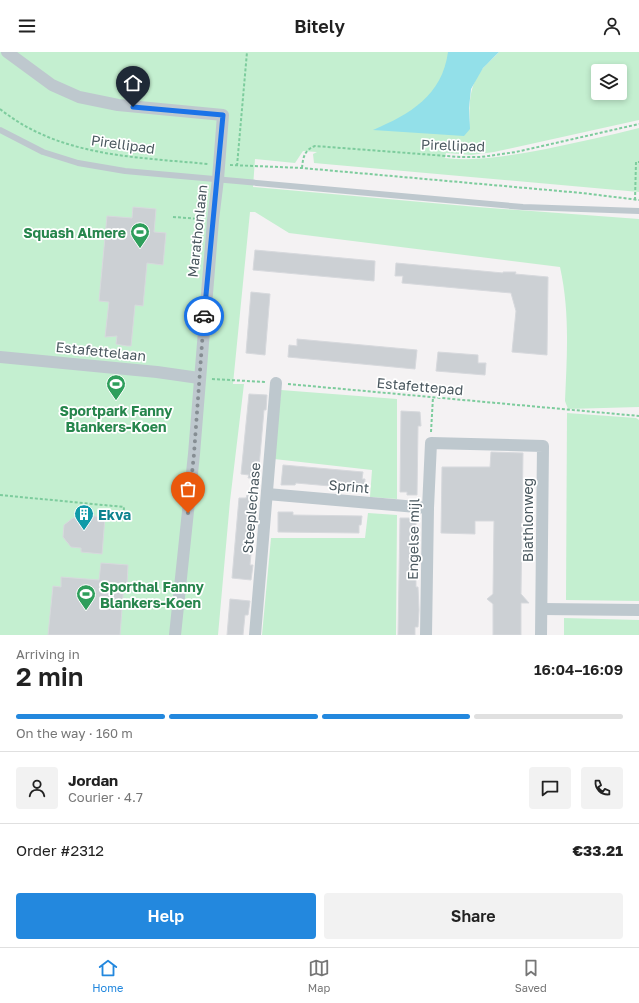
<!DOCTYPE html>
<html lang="en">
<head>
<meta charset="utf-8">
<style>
	body { margin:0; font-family:"Golos Text",sans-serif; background:#f2f2f2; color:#222; height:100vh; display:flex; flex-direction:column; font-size:15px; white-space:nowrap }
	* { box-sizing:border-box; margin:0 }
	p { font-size:13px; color:#767676 }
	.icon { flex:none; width:22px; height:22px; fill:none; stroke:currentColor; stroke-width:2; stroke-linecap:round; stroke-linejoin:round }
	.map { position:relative; height:583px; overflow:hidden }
	.drawer { display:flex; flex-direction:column; background:#fff; flex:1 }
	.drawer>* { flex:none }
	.fabs { position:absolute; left:591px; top:12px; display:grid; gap:8px }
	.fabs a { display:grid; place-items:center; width:36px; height:36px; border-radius:4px; background:#fff; box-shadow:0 2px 6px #0003; font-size:20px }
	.pin { position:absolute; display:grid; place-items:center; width:34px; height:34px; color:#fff; margin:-41px -17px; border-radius:50% 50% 50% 0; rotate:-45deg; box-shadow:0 0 4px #0007 }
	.pin .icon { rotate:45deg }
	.courier { position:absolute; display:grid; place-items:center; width:40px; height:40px; margin:-20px; border:3px solid #1a73e8; border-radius:50%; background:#fff; color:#222; box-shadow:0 1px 5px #0007 }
	.summary em { font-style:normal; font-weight:600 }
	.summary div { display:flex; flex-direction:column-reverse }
	.summary { display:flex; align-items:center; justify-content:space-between; height:68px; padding:0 16px }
	h1 { font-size:26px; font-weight:600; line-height:30px }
	.bar { display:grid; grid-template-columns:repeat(4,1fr); gap:6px 4px; align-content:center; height:48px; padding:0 16px }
	.bar i { height:5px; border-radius:3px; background:#e0e0e0 }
	.bar .selected { background:#2388de }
	.bar p { grid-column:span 4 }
	.line { display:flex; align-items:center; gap:10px; padding:0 16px; border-top:1px solid #e0e0e0 }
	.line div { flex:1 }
	.round { display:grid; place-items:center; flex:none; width:42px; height:42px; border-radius:4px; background:#f2f2f2 }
	.cta { display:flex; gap:8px; margin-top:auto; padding:8px 16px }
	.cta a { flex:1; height:46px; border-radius:4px; background:#2388de; color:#fff; font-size:16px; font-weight:600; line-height:46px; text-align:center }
	.cta a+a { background:#f2f2f2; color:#222 }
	header { display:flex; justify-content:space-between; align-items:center; height:52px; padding:0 16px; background:#fff; font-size:18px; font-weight:600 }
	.tab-bar { display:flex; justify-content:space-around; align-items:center; height:56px; border-top:1px solid #e0e0e0; background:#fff; font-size:11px; color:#767676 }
	.tab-bar a { display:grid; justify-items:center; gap:2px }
	.tab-bar .selected { color:#2388de }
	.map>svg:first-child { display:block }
</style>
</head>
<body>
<header><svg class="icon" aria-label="menu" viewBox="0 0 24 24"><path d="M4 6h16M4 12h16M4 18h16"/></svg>Bitely<svg class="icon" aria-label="person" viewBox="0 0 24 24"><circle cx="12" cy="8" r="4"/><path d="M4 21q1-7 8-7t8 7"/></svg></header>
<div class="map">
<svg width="639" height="583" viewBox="0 0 639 583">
	<rect width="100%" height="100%" fill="#f4f2f3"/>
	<g fill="#c4efd0" fill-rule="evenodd">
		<path d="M0 0H461L470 77C469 54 468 34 483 16 488 10 494 6 499 0H639V68L494 100 471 103 446 101 445 106C479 110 513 103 546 97 577 90 608 84 639 76V140L314 111 313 102 317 100 303 99 295 111 255 107 253 135 477 155 639 167V355L568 357 565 349C567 304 570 260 560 215L289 181 255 160H250L233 332H244L230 449 218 583H0ZM598 19H620V41H598Z"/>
		<polygon points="281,338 397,347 397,447 370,445 372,418 274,407"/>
		<polygon points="567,361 636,366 639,368 639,549 566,548"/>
		<polygon points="368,461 397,463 396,583 262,583 271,486 365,486"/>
		<polygon points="564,566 639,568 639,583 564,583"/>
	</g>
	<path fill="#93e0e9" d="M448 0H499L483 16 471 37 469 56 470 77 464 84 373 78C410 62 442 44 448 0Z"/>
	<g fill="#ccd0d4" stroke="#d7d9dd">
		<polygon points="133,155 156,157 154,180 166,181 163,213 147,211 143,254 135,253 131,294 127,294 116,292 117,284 105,285 109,250 99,249 107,164 132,166"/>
		<polygon points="255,198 375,209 374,229 253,218"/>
		<polygon points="396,211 503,221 503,220 516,220 515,222 548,225 547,303 512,300 516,259 511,241 402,231 403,224 395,224"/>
		<polygon points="251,240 270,242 265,303 246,301"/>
		<polygon points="297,287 417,298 415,317 288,305 289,293 297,294"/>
		<polygon points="438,300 478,303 478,311 486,311 485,323 436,319"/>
		<polygon points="249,342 267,343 266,358 264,358 258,426 248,426 249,423 241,422"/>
		<polygon points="401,359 420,360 421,374 418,374 417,443 407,443 407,440 400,440"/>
		<polygon points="491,400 523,401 521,542 529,551 521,551 521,583 493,583 493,552 487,547 493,542 494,469 475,469 475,482 441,481 442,415 490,415"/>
		<polygon points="283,413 363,420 362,427 365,427 364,437 296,431 295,433 281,433"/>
		<polygon points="247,443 256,445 250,513 253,513 251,528 232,526 239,446 246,446"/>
		<polygon points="278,460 293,460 293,463 362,464 361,473 359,473 359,481 278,480"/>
		<polygon points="84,463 105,465 102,502 81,500 81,496 71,495 63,485 64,473 73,466 84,466"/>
		<polygon points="400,466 416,466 416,535 418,535 419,558 418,575 415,575 415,583 398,583"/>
		<polygon points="101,511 128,513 127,532 124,531 120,583 48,583 53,534 61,535 61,525 99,528"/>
		<polygon points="230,547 250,549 248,563 245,563 243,583 227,583"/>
	</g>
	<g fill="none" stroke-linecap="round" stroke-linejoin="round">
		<g stroke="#7dcc9d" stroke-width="2" stroke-dasharray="3 2" stroke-linecap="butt">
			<path d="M0 57C60 105 136 105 208 112"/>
			<polyline points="230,113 302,116 582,141 639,148"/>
			<polyline points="237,114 247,0"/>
			<path d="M302 116C303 106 304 98 315 94L460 105H481L516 100 639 72"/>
			<polyline points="635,148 636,110 639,110"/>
			<polyline points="173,165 201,167"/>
			<polyline points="212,327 265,330"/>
			<polyline points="288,332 639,364"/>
			<polyline points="431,380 433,345"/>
			<polyline points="0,443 124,455 123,470"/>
		</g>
		<polyline stroke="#bec8ce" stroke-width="6" points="0,78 43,100 78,111 125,119 523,155 639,159"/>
		<g stroke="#bec8ce" stroke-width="12">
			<polyline points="7,0 52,33 79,45 118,53 223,63 218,127 213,168 194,402 175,583"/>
			<polyline points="0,305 157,320 199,326"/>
			<polyline points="267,442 428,456"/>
			<polyline points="542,557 639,558"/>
			<polyline points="255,583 276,331"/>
			<polyline points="426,583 428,456 431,391 543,394 541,583"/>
		</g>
	</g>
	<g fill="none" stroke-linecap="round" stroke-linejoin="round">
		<polyline stroke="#868e93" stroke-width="4" stroke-dasharray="0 7.2" points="188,461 194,402 204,264"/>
		<polyline stroke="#1a73e8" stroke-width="5" points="133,55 223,63 204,264"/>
	</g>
	<defs>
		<g id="stadium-pin" transform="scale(1)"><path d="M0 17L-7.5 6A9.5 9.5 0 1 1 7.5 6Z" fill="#2e9e5b" stroke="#fff"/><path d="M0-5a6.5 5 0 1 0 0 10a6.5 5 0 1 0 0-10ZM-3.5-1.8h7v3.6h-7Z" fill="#fff"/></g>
		<g id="building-pin" transform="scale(1)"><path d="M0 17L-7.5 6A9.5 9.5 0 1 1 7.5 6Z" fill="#0f9aa8" stroke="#fff"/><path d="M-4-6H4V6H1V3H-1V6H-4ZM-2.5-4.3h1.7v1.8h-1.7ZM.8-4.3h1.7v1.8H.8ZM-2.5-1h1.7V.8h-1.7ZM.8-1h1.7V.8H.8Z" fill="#fff"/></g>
	</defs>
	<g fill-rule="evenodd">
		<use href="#stadium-pin" x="140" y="180"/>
		<use href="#stadium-pin" x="116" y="332"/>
		<use href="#building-pin" x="84" y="462"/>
		<use href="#stadium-pin" x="86" y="542"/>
	</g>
	<g text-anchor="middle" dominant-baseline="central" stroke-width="3.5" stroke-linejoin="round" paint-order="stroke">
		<g font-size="14" fill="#4a585f" stroke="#fff">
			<text transform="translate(123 92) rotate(8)">Pirellipad</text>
			<text transform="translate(453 93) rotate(2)">Pirellipad</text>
			<text transform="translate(197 179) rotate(-84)">Marathonlaan</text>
			<text transform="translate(101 299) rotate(6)">Estafettelaan</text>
			<text transform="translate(420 334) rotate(5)">Estafettepad</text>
			<text transform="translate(349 434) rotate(5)">Sprint</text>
			<text transform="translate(251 456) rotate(-85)">Steeplechase</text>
			<text transform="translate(527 468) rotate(-90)">Biathlonweg</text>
			<text transform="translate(413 487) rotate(-89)">Engelse mijl</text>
		</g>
		<g font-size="14" font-weight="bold" fill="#27864d" stroke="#fff" text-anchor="end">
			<text x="126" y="180">Squash Almere</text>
			<text x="116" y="358" text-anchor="middle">Sportpark Fanny<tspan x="116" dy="16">Blankers-Koen</tspan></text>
			<text x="100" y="534" text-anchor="start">Sporthal Fanny<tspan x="100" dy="16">Blankers-Koen</tspan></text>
		</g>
		<g font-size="14" font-weight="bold" fill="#0d838f" stroke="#fff" text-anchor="start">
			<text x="98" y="462">Ekva</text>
		</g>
	</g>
</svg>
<div class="fabs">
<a><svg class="icon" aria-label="layers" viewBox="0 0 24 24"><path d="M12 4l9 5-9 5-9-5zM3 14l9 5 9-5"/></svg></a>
</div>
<div class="pin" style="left:188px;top:461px;background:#ea580c"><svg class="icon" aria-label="bag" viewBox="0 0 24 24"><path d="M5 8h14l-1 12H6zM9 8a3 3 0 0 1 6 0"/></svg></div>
<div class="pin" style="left:133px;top:55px;background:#1f2937"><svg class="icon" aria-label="home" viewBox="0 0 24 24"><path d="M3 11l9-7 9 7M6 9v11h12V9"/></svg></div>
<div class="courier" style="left:204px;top:264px"><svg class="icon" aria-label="car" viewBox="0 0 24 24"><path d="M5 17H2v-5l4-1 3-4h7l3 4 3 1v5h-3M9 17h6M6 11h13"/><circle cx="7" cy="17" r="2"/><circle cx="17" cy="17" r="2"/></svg></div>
</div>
<section class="drawer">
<div class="summary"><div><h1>2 min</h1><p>Arriving in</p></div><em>16:04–16:09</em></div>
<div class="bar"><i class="selected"></i><i class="selected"></i><i class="selected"></i><i></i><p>On the way · 160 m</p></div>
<div class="line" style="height:72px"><a class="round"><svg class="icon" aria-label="person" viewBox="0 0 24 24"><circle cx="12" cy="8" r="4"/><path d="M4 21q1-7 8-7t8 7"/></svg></a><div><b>Jordan</b><p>Courier · 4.7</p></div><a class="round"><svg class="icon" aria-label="chat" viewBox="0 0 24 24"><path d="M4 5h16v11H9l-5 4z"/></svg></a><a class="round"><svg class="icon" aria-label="phone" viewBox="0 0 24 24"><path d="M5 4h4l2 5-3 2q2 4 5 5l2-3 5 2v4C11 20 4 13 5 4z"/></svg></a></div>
<div class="line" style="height:52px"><div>Order #2312</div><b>€33.21</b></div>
<div class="cta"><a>Help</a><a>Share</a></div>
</section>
<nav class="tab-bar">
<a class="selected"><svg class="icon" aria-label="home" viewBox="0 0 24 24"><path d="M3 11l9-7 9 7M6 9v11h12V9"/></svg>Home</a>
<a><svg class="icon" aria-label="map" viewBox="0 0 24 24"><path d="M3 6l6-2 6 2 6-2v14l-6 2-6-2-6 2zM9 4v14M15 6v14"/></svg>Map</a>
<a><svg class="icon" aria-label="saved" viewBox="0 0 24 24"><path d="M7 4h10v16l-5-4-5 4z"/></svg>Saved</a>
</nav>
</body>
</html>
